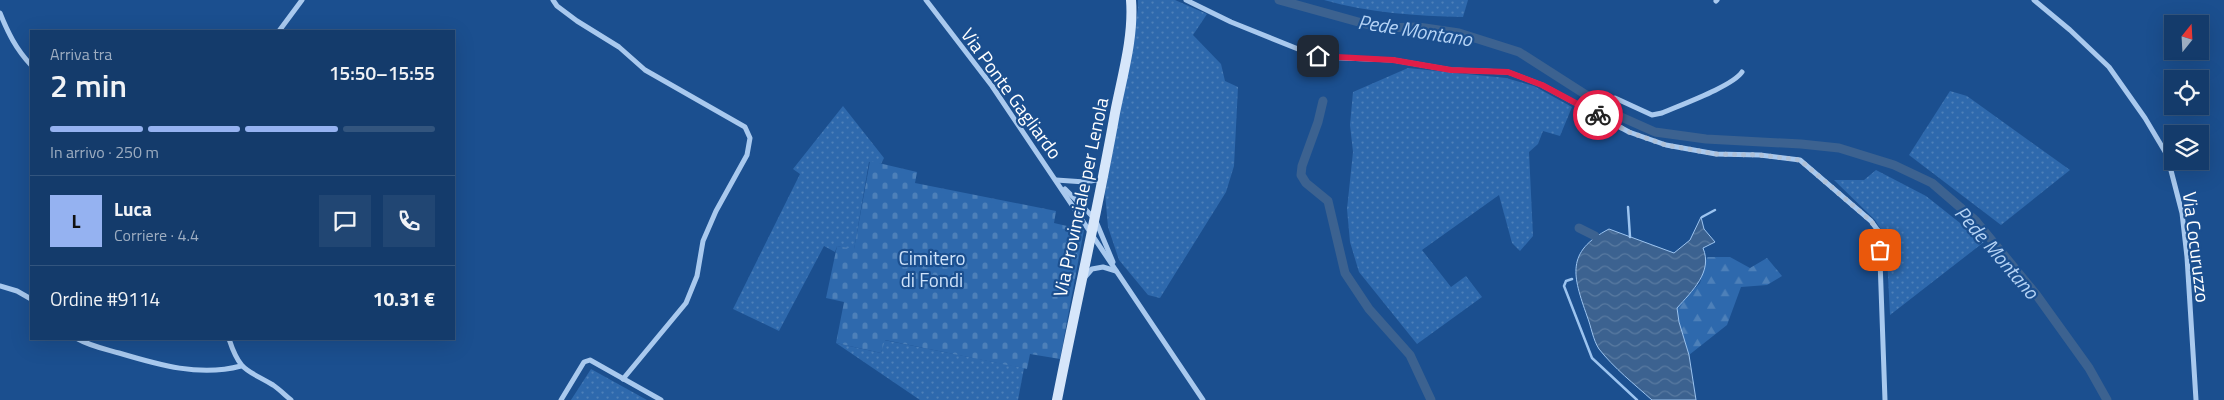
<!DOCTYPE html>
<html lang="it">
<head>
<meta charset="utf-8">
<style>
	body { margin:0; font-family:"Titillium Web",sans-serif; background:#214673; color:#f1f3f6; height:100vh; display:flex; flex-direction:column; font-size:19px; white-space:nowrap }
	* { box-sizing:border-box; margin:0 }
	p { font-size:16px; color:#9dadc1 }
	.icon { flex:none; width:28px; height:28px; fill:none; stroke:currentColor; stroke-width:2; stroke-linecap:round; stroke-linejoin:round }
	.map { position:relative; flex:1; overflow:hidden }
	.side { position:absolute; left:30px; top:30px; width:425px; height:310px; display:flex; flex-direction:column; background:#143b6b; border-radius:0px; box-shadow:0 5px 20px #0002,0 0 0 1px #33557e }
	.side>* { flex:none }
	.needle { width:32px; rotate:18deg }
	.tools { position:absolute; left:2164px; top:15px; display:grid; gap:10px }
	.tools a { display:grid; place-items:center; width:45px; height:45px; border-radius:0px; background:#143b6b; box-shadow:0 5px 20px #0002,0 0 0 1px #33557e; font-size:25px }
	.pin { position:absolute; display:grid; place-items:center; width:42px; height:42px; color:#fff; margin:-21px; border-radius:10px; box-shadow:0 2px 8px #0006 }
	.courier { position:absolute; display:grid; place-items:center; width:50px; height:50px; margin:-25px; border:4px solid #e11d48; border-radius:50%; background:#fff; color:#222; box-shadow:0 1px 6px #0007 }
	.summary em { font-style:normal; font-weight:600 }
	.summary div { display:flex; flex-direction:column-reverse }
	.summary { display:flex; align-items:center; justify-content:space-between; height:85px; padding:0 20px }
	h1 { font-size:32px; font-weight:600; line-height:38px }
	.bar { display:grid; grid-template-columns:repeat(4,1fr); gap:8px 5px; align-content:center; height:60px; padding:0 20px }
	.bar i { height:6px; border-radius:4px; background:#33557e }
	.bar .selected { background:#95b2f1 }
	.bar p { grid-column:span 4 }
	.line { display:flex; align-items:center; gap:12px; padding:0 20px; border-top:1px solid #33557e }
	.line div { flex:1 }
	.round { display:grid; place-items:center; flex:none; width:52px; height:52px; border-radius:0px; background:#214673 }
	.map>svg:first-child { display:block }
</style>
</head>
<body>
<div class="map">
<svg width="2224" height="400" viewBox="0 0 2224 400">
	<defs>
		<pattern id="grass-dots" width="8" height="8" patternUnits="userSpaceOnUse" patternTransform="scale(1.25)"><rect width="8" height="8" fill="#2e69ad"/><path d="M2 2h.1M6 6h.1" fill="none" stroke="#4d80b9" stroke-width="1.8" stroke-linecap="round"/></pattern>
		<pattern id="forest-firs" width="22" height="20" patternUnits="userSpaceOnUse" patternTransform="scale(1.25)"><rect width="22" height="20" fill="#2e69ad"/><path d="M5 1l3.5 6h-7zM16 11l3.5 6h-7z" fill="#4d80b9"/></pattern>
		<pattern id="cemetery-stones" width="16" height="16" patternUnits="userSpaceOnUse" patternTransform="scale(1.25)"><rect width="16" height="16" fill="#2e69ad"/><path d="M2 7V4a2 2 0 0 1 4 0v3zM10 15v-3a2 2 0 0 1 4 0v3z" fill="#4d80b9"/></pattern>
		<pattern id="water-waves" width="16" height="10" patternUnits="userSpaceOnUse" patternTransform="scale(1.25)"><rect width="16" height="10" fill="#3c6290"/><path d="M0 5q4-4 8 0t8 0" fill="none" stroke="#597aa1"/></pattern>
	</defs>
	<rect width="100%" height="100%" fill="#1b4f8f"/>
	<g fill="url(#grass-dots)">
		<polygon points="1138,0 1175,0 1207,14 1193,35 1221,64 1225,81 1238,87 1234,166 1226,192 1160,298 1148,295 1119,260 1108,227 1105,193 1138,9"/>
		<path d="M1324 0H1468L1463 17C1415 16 1370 13 1324 0Z"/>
		<polygon points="1408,68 1506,78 1534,86 1572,107 1560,136 1543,131 1538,144 1529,152 1533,236 1520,251 1512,243 1499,195 1422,250 1451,287 1466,276 1482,297 1417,344 1359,272 1350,242 1347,209 1353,152 1350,125 1353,92"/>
		<polygon points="1950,91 1967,96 2070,170 2001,225 1909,155"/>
		<polygon points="843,106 884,158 881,164 869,162 854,250 837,246 835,252 824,246 779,331 733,309 800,174 793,169"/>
		<polygon points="1876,170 1926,196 1984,242 1890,315 1886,238 1875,220 1834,180 1864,180"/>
		<polygon points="884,340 1024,368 1018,400 920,400 836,343 881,353"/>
		<polygon points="591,369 647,400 571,400"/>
	</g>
	<polygon fill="url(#forest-firs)" points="1707,257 1730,257 1750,268 1767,258 1782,276 1767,285 1741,287 1727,325 1689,355 1679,322 1677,308 1700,283"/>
	<polygon fill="url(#cemetery-stones)" points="870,161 917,172 915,183 1056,211 1054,223 1084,230 1060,359 1030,354 1027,369 885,340 881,353 836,343 844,302 826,298 837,246 854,249"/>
	<path fill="url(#water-waves)" stroke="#9cc4f0" d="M1701 217 1704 229 1715 242 1703 248C1713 272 1692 291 1677 308L1679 322 1689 355 1696 400H1652C1634 384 1614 368 1599 349 1593 340 1591 326 1587 316 1573 276 1565 252 1609 229L1674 253 1690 240Z"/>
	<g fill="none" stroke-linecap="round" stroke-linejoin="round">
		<g stroke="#9cc4f0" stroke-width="2.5">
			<polyline points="1628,207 1630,237"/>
			<polyline points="1702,217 1715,210"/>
			<polyline points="1572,279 1566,281 1564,286 1592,358 1637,400"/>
		</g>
		<g stroke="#3c6290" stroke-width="9">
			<polyline points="1279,0 1380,28 1418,27 1459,33 1519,52 1619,116 1655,132 1706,139 1801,144 1839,148 1894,165 1932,183 1976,221 2035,293 2089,368 2107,400"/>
			<polyline points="1323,101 1318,122 1302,166 1301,175 1306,183 1328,201 1345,273 1369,309 1410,355 1431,400"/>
			<polyline points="1579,228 1595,236"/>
		</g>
		<g stroke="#a9c9ee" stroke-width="5">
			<polyline points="553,0 557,6 577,21 619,47 645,70 745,127 750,138 747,155 716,211 703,241 697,276 686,303 623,379"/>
			<polyline points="926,0 992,86 1203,400"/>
			<polyline points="1186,0 1231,22 1318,57 1393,60 1451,70 1508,72 1542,85 1629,132 1666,145 1716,154 1760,155 1800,160 1871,221 1879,232 1885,400"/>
			<polyline points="2034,0 2070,30 2109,67 2145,118 2167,155 2182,213 2187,257 2196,400"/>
			<polyline points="1716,1 1717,0"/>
			<path d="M0 13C8 33 16 49 31 65"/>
			<polyline points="279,31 302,0"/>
			<path d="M1602 117 1611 100 1615 98 1652 115 1662 113C1680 105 1733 86 1742 72"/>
			<polyline points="1056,180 1085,182 1102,179"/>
			<polyline points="1065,189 1095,219 1113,262"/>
			<polyline points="1085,277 1092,269 1103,267 1116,271"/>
			<polyline points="0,286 17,291 31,299"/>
			<path d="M78 339C90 346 105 349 119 353 159 365 200 377 241 366"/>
			<path d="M229 339C240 372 246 369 273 385 279 389 285 395 291 400"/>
			<polyline points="561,400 584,362 590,360 661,400"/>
		</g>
		<path stroke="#d6e6fa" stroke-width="10" d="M1057 400C1076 304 1098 209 1115 113 1122 77 1134 37 1131 0"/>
	</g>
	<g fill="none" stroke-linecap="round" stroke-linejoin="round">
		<polyline stroke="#afc1d8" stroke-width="5" stroke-dasharray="0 9" points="1598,115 1629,132 1666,145 1716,154 1760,155 1800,160 1871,221 1879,232 1880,250"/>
		<polyline stroke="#e11d48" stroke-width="6" points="1318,56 1393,60 1451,70 1508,72 1542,85 1598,115"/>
	</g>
	<g text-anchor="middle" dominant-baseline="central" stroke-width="4.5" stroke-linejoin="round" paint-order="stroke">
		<g font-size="19" fill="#fff" stroke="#1b4f8f">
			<text transform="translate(1012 93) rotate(54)">Via Ponte Gagliardo</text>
			<text transform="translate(1080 197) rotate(-78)">Via Provinciale per Lenola</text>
			<text transform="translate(2197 247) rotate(83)">Via Cocuruzzo</text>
		</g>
		<g font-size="19" fill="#cfe3fa" stroke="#1b4f8f">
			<text x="932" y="257">Cimitero<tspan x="932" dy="22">di Fondi</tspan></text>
		</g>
		<g font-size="20" font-style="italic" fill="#b5d3f5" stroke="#1b4f8f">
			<text transform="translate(1415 30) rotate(9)">Pede Montano</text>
			<text transform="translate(1997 252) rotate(49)">Pede Montano</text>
		</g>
	</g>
</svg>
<div class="tools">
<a><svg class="needle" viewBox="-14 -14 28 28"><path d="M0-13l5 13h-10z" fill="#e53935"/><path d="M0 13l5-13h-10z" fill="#9dadc1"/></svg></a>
<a><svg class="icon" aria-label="locate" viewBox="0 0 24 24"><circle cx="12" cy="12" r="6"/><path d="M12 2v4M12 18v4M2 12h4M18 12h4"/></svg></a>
<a><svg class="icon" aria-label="layers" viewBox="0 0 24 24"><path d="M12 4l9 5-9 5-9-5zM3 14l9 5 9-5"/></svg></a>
</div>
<div class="pin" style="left:1880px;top:250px;background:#ea580c"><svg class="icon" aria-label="bag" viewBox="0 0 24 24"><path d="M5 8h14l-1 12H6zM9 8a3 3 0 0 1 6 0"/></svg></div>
<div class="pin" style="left:1318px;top:56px;background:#1f2937"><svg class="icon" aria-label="home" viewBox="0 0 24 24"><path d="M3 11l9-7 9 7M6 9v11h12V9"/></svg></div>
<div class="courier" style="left:1598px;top:115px"><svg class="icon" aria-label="bike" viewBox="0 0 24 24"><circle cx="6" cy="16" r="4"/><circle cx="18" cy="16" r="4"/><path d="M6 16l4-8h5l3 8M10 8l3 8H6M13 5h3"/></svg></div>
<section class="side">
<div class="summary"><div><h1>2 min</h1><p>Arriva tra</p></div><em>15:50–15:55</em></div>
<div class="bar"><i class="selected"></i><i class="selected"></i><i class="selected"></i><i></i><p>In arrivo · 250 m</p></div>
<div class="line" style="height:90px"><b class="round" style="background:#95b2f1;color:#111">L</b><div><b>Luca</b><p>Corriere · 4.4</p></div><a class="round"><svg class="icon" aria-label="chat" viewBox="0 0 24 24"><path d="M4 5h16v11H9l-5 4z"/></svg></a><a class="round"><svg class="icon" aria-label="phone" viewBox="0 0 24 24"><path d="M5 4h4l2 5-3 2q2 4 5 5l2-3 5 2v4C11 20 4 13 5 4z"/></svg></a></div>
<div class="line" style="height:65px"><div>Ordine #9114</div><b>10.31 €</b></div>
</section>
</div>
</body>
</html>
